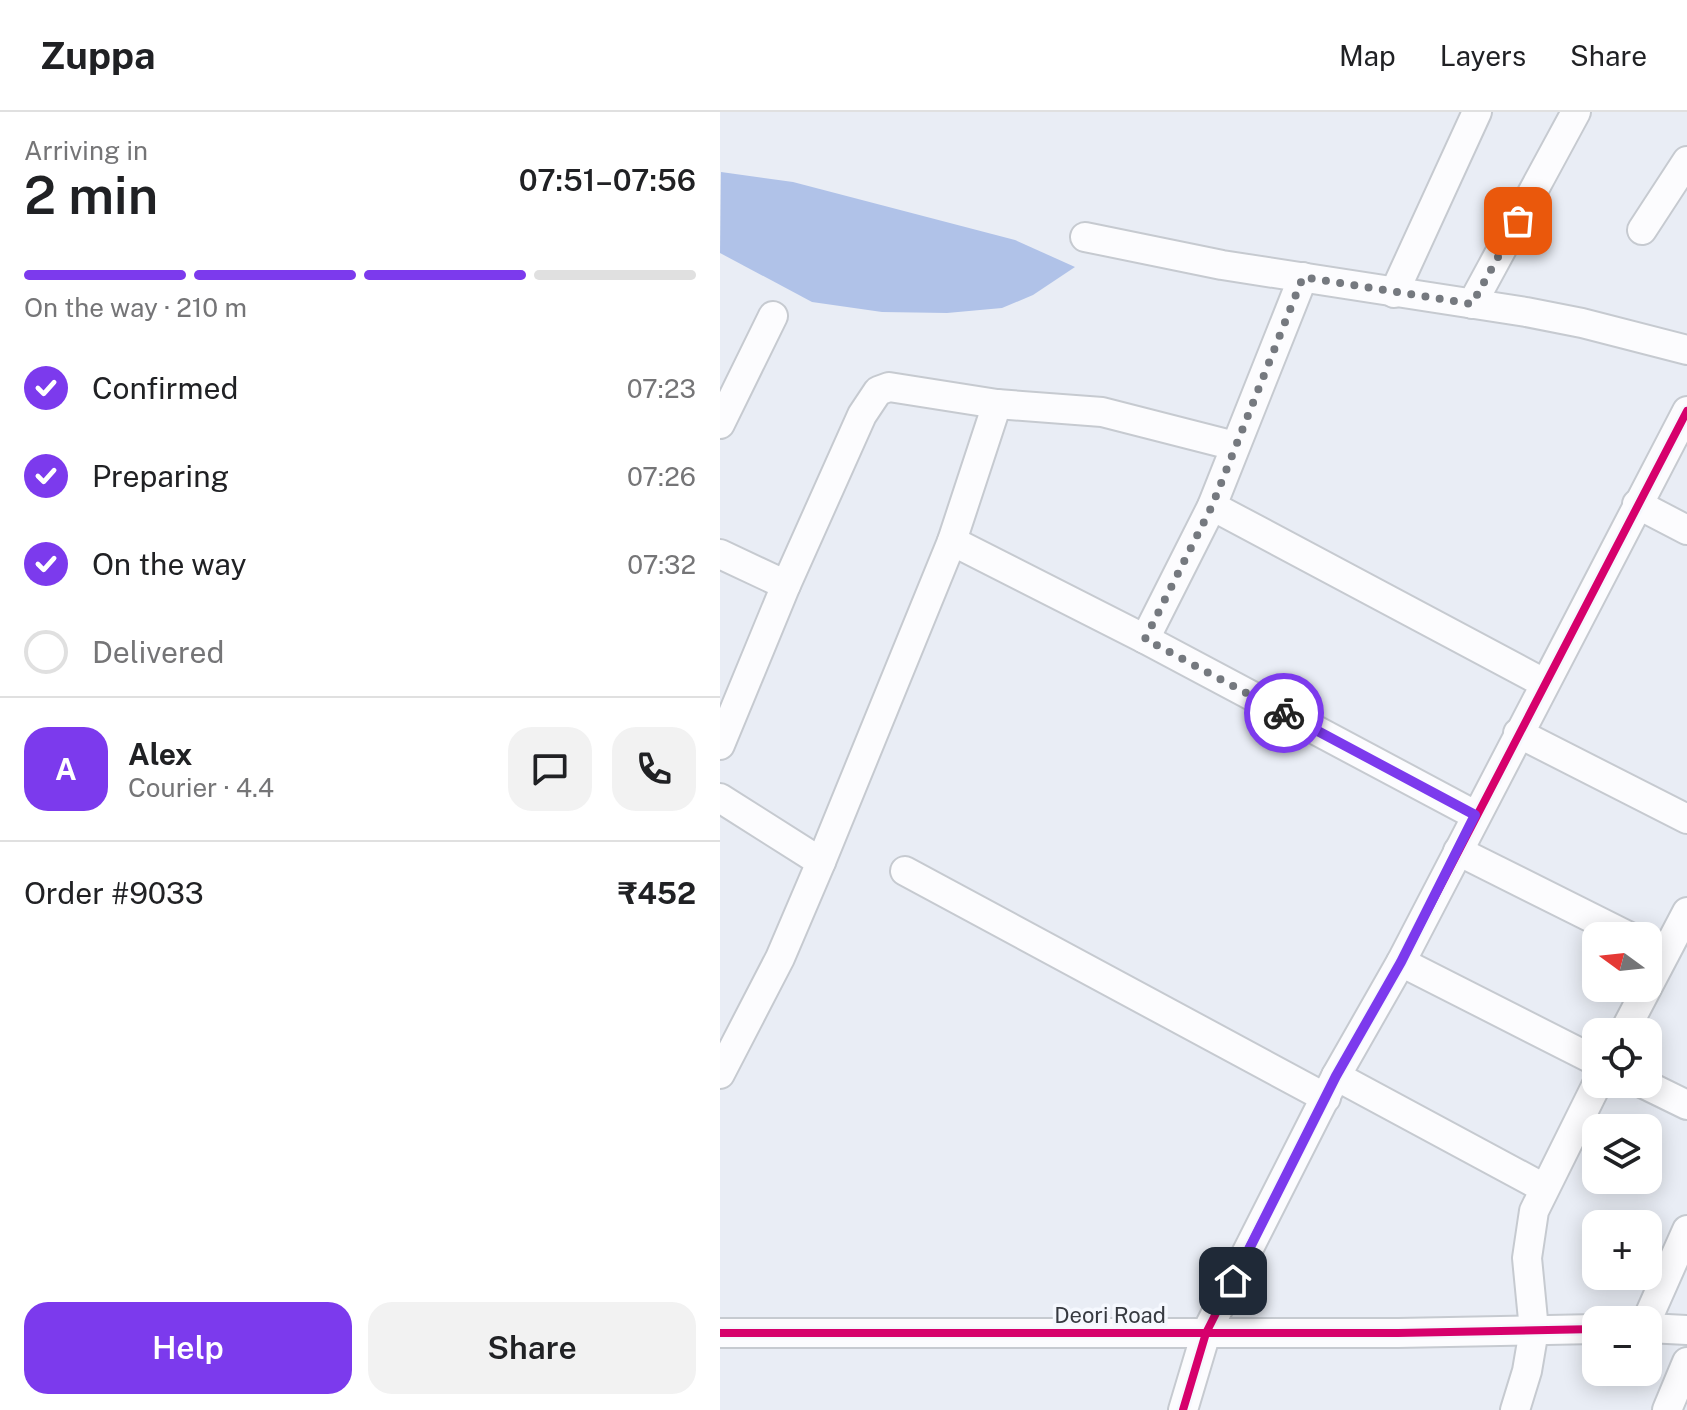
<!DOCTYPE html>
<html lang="en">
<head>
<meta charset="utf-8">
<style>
	body { margin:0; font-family:"Public Sans",sans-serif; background:#f2f2f2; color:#202124; height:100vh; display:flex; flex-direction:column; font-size:30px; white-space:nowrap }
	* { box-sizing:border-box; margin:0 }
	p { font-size:26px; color:#757577 }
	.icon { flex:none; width:44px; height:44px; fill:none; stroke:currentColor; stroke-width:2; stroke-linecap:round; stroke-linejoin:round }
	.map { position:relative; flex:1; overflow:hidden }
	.side { display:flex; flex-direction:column; background:#fff; width:720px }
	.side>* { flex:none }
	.needle { width:52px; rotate:285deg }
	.fabs { position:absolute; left:862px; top:810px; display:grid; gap:16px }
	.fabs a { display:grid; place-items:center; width:80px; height:80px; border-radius:16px; background:#fff; box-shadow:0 4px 20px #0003; font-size:40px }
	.pin { position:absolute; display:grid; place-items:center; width:68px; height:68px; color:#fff; margin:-34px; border-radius:16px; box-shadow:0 4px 12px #0006 }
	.courier { position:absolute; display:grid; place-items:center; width:80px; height:80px; margin:-40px; border:6px solid #7c3aed; border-radius:50%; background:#fff; color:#222; box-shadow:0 2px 10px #0007 }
	.headline em { font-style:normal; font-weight:600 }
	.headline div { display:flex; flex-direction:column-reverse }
	.headline { display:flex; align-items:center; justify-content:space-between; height:136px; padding:0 24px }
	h1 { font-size:52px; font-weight:600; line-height:60px }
	.bar { display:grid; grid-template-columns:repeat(4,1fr); gap:12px 8px; align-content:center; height:96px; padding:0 24px }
	.bar i { height:10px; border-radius:6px; background:#e0e0e0 }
	.bar .selected { background:#7c3aed }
	.bar p { grid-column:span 4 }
	.line { display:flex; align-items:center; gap:20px; padding:0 24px; border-top:2px solid #e0e0e0 }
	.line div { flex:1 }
	.round { display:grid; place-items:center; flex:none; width:84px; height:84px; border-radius:24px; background:#f2f2f2 }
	ol { padding:0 24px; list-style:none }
	li { display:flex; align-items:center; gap:24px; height:88px }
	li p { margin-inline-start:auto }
	li .icon { padding:8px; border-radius:50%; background:#7c3aed; color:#fff; stroke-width:4 }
	li:last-child { color:#757577 }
	li i { width:44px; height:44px; border:4px solid #e0e0e0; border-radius:50% }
	.action { display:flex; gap:16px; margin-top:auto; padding:16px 24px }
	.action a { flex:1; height:92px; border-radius:24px; background:#7c3aed; color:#fff; font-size:32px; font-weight:600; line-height:92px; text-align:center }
	.action a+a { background:#f2f2f2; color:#202124 }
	header { display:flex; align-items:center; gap:48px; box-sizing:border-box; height:112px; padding:0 40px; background:#fff; border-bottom:2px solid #e0e0e0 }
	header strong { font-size:38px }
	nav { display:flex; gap:44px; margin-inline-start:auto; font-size:28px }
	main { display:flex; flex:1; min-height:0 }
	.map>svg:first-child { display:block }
</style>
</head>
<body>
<header>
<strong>Zuppa</strong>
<nav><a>Map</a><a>Layers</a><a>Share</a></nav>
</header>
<main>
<section class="side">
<div class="headline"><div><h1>2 min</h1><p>Arriving in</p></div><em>07:51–07:56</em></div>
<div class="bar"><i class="selected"></i><i class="selected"></i><i class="selected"></i><i></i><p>On the way · 210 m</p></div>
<ol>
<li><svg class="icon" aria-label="check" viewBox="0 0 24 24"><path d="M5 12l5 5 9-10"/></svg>Confirmed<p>07:23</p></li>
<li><svg class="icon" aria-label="check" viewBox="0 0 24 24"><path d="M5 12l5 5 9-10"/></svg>Preparing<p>07:26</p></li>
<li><svg class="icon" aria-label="check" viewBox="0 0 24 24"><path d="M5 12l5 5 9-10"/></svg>On the way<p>07:32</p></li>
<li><i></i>Delivered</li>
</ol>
<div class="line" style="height:144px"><b class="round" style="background:#7c3aed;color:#fff">A</b><div><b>Alex</b><p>Courier · 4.4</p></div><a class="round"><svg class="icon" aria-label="chat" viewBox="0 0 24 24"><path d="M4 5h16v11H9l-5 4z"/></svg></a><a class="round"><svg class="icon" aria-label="phone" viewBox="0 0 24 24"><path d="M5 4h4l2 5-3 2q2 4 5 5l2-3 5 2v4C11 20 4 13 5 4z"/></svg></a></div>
<div class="line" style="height:104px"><div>Order #9033</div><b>₹452</b></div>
<div class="action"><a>Help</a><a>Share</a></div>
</section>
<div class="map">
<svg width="967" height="1298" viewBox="0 0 967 1298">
	<rect width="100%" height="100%" fill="#e9edf5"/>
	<polygon fill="#b0c2e8" points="1,60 73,70 295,128 355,155 313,183 282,196 227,201 162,200 92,190 0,141"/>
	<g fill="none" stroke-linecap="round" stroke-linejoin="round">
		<g stroke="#c6cad0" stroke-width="32">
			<g id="minor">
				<polyline points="922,118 967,49"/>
				<polyline points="365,125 502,153 806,200 862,211 967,238"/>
				<polyline points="674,181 757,0"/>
				<polyline points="752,192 856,0"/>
				<polyline points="0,312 53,204"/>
				<polyline points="917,392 967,418"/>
				<polyline points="492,394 824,571"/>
				<polyline points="232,429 425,527 755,703"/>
				<polyline points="0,442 66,473"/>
				<polyline points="425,527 492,394 583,165"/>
				<polyline points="798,621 967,707"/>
				<polyline points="0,633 66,473 142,303 158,279 169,275 277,292 382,300 515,334"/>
				<polyline points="0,686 101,750"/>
				<polyline points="738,739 908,824"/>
				<polyline points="185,759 606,986"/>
				<polyline points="681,850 876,949"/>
				<polyline points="904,920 967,800"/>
				<polyline points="0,962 60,846 101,750 232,429 277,292"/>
				<polyline points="616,964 824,1076"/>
				<polyline points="924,972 967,993"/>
				<polyline points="927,1208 967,1118"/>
				<polyline points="928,1216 967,1218"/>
				<polyline points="0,1221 678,1221 876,1217"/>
				<polyline points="463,1298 486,1221 616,964 681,850 967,299"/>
				<polyline points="795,1298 807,1259 814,1218 807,1146 814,1099 877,972"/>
				<polyline points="947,1298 967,1250"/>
			</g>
		</g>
		<use href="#minor" stroke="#fcfcfe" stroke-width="28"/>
		<g stroke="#f5f8fe" stroke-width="13">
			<g id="cycleway">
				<polyline points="0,1221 678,1221 876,1217"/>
				<polyline points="463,1298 486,1221 616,964 681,850 967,299"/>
			</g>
		</g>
		<use href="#cycleway" stroke="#d6006c" stroke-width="8"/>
	</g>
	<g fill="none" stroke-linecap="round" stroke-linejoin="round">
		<polyline stroke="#75797f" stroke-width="8" stroke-dasharray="0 14.4" points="564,601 425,527 492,394 583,165 752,192 798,109"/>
		<polyline stroke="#7c3aed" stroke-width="10" points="513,1169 616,964 681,850 755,703 564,601"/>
	</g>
	<g text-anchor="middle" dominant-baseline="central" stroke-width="7" stroke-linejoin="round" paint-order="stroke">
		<g font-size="22" fill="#373a40" stroke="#f5f8fe">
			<text x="390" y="1203">Deori Road</text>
		</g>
	</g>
</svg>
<div class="fabs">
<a><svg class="needle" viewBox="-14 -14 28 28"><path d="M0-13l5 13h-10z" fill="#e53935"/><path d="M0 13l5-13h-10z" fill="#757577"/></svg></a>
<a><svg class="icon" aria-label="locate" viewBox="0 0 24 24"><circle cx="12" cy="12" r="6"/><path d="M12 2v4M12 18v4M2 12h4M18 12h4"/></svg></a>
<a><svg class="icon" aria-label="layers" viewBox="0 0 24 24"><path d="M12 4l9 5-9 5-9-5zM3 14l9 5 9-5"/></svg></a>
<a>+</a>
<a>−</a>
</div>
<div class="pin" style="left:798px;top:109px;background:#ea580c"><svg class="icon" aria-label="bag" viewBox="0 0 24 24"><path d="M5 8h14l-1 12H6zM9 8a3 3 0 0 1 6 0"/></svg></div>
<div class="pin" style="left:513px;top:1169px;background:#1f2937"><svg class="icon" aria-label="home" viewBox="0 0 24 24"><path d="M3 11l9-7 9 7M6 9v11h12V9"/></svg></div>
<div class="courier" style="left:564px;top:601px"><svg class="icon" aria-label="bike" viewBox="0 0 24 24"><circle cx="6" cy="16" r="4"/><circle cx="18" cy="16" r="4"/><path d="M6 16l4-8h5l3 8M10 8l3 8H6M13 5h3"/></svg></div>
</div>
</main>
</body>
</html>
